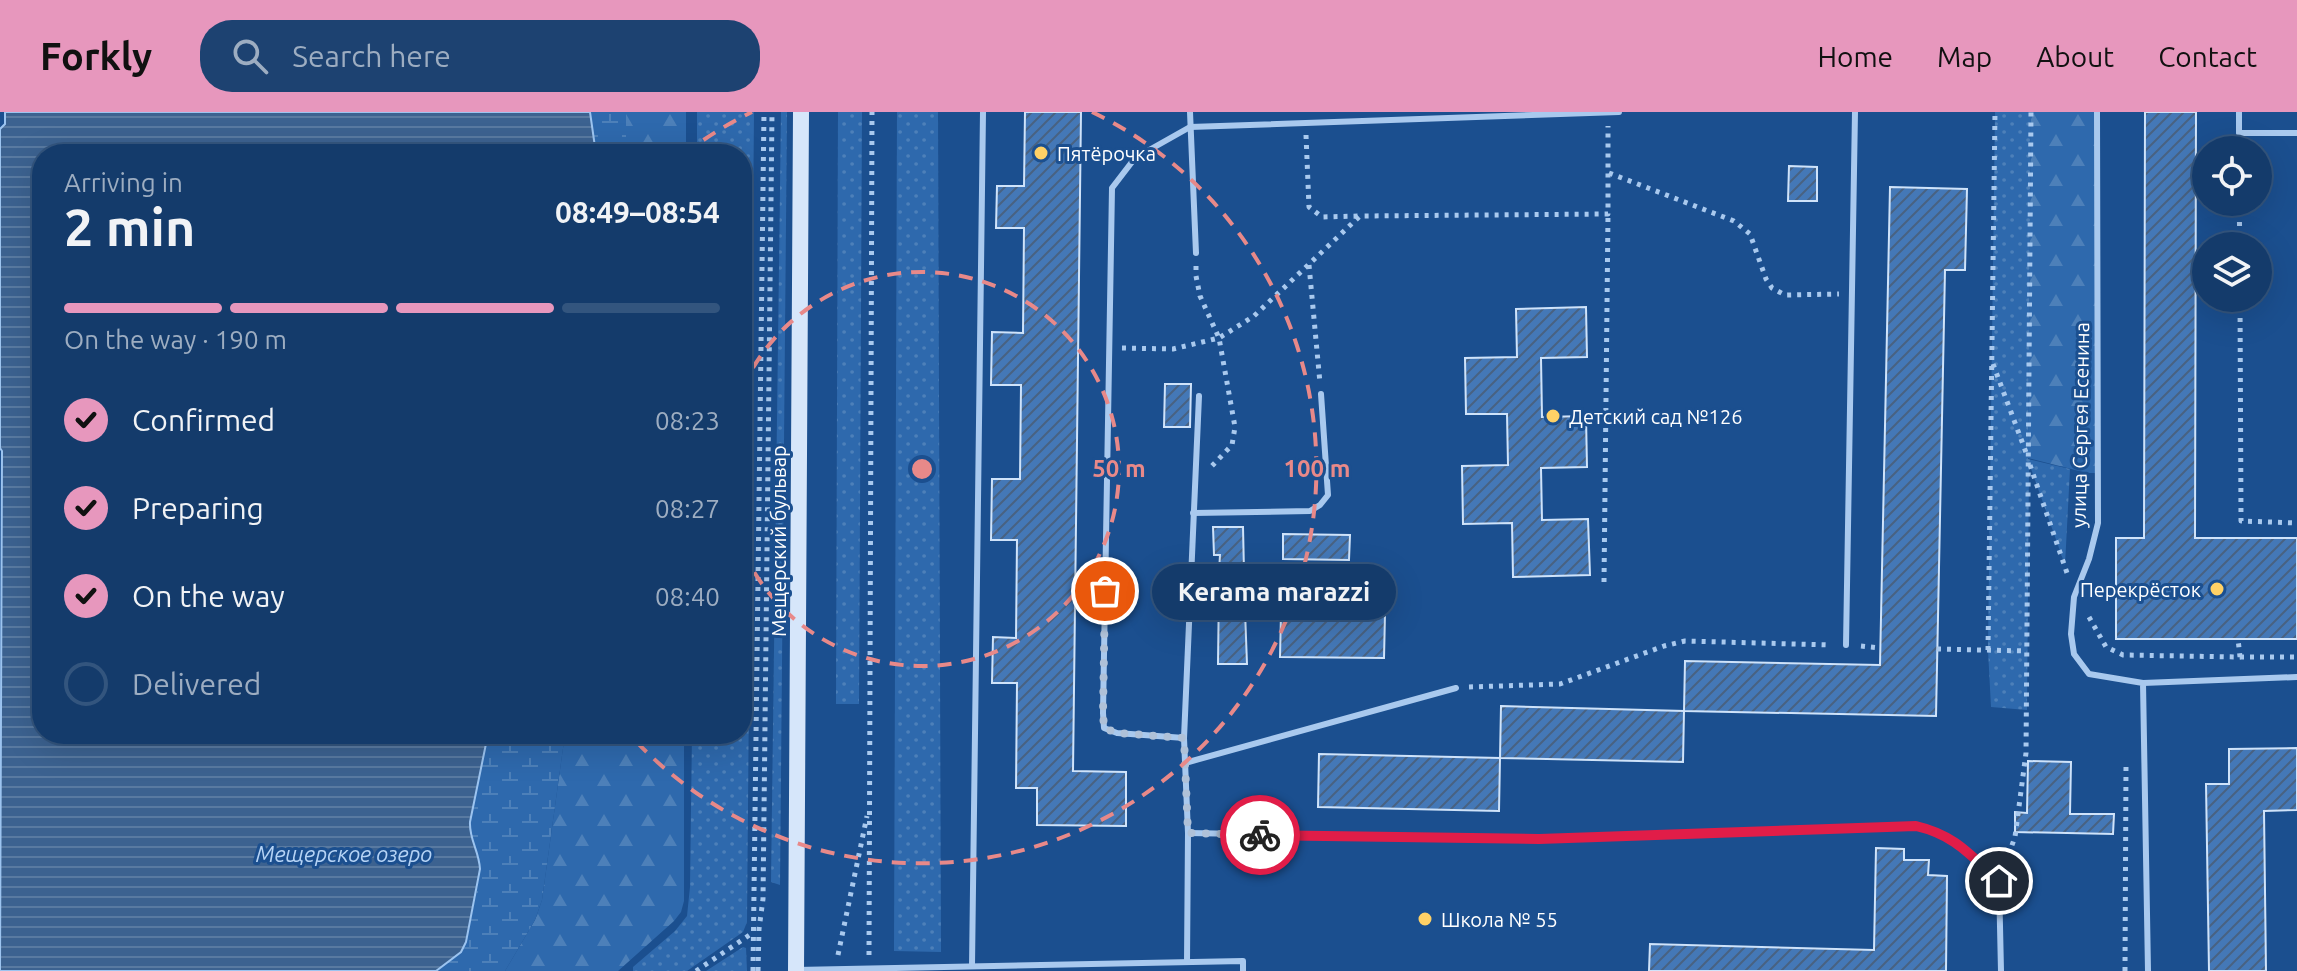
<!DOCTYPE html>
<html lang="en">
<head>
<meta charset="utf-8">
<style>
	body { margin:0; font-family:Ubuntu,sans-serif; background:#1d4271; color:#f1f3f6; height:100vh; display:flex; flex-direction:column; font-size:30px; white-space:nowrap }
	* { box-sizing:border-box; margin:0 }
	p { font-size:26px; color:#9dadc1 }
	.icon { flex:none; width:44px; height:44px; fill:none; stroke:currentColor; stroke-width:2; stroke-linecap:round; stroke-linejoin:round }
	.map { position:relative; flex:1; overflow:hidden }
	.details { position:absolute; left:32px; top:32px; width:720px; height:600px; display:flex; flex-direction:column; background:#143b6b; border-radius:32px; box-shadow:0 8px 32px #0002,0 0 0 2px #33557e }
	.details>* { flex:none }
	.tools { position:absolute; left:2192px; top:24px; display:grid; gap:16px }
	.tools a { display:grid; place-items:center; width:80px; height:80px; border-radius:50%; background:#143b6b; box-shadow:0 8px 32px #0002,0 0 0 2px #33557e; font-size:40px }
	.pin { position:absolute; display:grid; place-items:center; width:68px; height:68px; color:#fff; margin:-34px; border:4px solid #fff; border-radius:50%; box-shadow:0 2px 8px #0007 }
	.courier { position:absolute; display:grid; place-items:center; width:80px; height:80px; margin:-40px; border:6px solid #e11d48; border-radius:50%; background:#fff; color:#222; box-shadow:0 2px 10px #0007 }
	.bubble { position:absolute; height:56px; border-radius:28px; background:#143b6b; box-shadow:0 8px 32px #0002,0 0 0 2px #33557e; font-size:26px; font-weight:700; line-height:56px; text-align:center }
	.head em { font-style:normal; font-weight:700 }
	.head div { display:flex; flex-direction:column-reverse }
	.head { display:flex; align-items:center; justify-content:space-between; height:136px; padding:0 32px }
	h1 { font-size:52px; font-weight:700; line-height:60px }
	.bar { display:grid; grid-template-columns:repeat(4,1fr); gap:12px 8px; align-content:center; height:96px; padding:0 32px }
	.bar i { height:10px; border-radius:6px; background:#33557e }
	.bar .current { background:#e797bd }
	.bar p { grid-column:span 4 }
	ol { padding:0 32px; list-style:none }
	li { display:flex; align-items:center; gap:24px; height:88px }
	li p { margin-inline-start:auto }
	li .icon { padding:8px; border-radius:50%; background:#e797bd; color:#111; stroke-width:4 }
	li:last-child { color:#9dadc1 }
	li i { width:44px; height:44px; border:4px solid #33557e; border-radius:50% }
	header { display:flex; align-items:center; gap:48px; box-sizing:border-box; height:112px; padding:0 40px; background:#e797bd; color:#111 }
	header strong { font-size:38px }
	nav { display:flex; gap:44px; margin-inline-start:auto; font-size:28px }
	.search { width:560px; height:72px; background:#1d4271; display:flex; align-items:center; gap:20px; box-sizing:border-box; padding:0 28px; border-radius:32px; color:#9dadc1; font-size:30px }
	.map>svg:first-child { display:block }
</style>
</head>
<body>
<header>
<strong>Forkly</strong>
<div class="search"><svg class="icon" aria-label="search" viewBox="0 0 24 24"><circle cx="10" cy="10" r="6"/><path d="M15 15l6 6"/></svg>Search here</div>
<nav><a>Home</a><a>Map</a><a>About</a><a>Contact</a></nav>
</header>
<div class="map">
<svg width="2297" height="859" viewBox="0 0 2297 859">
	<defs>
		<pattern id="grass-dots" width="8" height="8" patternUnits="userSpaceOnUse" patternTransform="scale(2)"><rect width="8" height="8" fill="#2e69ad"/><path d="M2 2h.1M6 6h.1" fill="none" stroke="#4d80b9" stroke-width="1.8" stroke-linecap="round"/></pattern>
		<pattern id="forest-firs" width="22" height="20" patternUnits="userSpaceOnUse" patternTransform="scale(2)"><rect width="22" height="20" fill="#2e69ad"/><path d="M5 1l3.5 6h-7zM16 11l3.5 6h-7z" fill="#4d80b9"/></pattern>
		<pattern id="wetland-marsh" width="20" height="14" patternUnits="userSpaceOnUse" patternTransform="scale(2)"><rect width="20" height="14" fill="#2e69ad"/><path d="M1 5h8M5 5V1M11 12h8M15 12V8" fill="none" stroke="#4d80b9"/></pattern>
		<pattern id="water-rules" width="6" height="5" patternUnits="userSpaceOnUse" patternTransform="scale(2)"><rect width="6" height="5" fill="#3c6290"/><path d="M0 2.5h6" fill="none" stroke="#597aa1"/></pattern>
		<pattern id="building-hatch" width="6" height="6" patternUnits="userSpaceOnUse" patternTransform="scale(2)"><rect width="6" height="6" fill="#4478b7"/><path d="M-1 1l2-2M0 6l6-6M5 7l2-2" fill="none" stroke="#486282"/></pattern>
	</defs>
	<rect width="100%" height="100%" fill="#1b4f8f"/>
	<g fill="url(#grass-dots)">
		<polygon points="697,0 754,0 747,810 743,820 687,859 633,859 633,855 675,819 687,804 690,775 692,622 742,622 742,42 697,42"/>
		<polygon points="781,0 787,0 780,773 771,770"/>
		<polygon points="838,0 862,0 859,592 836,592"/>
		<polygon points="897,0 938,0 941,840 894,839"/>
		<polygon points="1995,0 2031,0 2028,347 2070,357 2065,453 2029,351 2027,598 1991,595 1988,538"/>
		<polygon points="743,835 746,836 747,859 706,859"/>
	</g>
	<g fill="url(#forest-firs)">
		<rect x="626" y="0" width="60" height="42"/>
		<polygon points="2031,0 2097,0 2098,361 2087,361 2028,346"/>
		<polygon points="565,622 684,622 684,789 681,800 674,809 618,859 505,859 535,808 542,788"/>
	</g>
	<g fill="url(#wetland-marsh)">
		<polygon points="590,0 626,0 626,42 596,42"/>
		<path d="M488 622H565L542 788 535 808 505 859H436L461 840 466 830C469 811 481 770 479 753 477 738 469 726 470 710Z"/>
	</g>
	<path fill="url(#water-rules)" stroke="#9cc4f0" stroke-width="2" d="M5 0H590L596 42H42V622H488L470 710C469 727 479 739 480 757L466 830 461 840 436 859H0L2 339 0 336V17L5 12Z"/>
	<g fill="url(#building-hatch)" stroke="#cfe3fa" stroke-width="2">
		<polygon points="1025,0 1081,0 1073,659 1126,660 1126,714 1037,713 1037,676 1016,676 1017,571 992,571 993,525 1016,526 1017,428 991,428 992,367 1020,367 1021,273 991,273 992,220 1023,221 1024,116 996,116 997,74 1024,74"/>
		<polygon points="2145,0 2196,0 2195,426 2297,426 2297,527 2116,527 2116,426 2144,426"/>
		<polygon points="1789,54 1817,55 1817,89 1788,89"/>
		<polygon points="1890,75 1967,77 1965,158 1945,158 1936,604 1684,599 1685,549 1880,553"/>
		<polygon points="1586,195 1587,245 1541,246 1542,305 1586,304 1587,355 1541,356 1542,408 1588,407 1590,463 1513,465 1512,411 1463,412 1462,354 1508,353 1507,302 1466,302 1465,246 1517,245 1516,197"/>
		<polygon points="1165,272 1191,272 1190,315 1164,315"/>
		<polygon points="1213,415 1243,415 1244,460 1219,459 1220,443 1214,443"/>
		<polygon points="1283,422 1350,423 1349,448 1283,447"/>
		<polygon points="1219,471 1244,472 1247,552 1218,552"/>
		<polygon points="1281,501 1385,502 1384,546 1280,545"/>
		<polygon points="1501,594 1684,599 1683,650 1500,646"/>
		<polygon points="2297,636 2297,698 2264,699 2266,859 2209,859 2206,672 2229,672 2229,637"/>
		<polygon points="1319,642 1500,646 1499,699 1318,695"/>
		<polygon points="2028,649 2071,650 2070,702 2114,702 2113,722 2015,720 2015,700 2027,701"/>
		<polygon points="1876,736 1904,737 1904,748 1929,748 1928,763 1947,764 1946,859 1649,859 1650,832 1874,838"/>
	</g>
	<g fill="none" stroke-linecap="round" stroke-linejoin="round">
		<g stroke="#a9c9ee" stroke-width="5" stroke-dasharray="4 6" stroke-linecap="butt">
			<polyline points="1306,23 1309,95 1322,105 1359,104"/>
			<polyline points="1609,61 1734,109 1750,122 1766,167 1772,176 1785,183 1839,182"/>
			<polyline points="2239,90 2240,134"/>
			<polyline points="1309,153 1320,271"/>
			<polyline points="1196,154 1196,164 1200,184 1219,226 1235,315 1232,333 1210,356"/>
			<polyline points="2240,186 2241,409 2297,411"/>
			<polyline points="1122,236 1173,237 1219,226 1254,204 1360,104 1608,102 1608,14"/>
			<polyline points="1993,252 2027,343"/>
			<polyline points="2030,353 2067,461"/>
			<polyline points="1604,470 1608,102"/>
			<polyline points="2089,505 2106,535 2123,543 2240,545 2238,527"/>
			<polyline points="1861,534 1880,536"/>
			<polyline points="1937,537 2027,539"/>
			<polyline points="1988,538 1995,0"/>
			<polyline points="2240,545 2297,545"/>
			<polyline points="1469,575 1560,572 1664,534 1685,529 1831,533"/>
			<polyline points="2005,752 2015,725 2026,641 2031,0"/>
			<polyline points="838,843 867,704"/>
			<polyline points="869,843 872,0"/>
			<polyline points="696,859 754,820"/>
			<polyline points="753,859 764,0"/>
			<polyline points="758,859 759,817 763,787 772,0"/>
			<polyline points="2125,859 2126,653"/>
		</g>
		<g stroke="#a9c9ee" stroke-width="6">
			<polyline points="1190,0 1196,141"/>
			<polyline points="2097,0 2098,411 2089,447 2074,485 2071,522 2074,542 2089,562 2143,571 2148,859"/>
			<polyline points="2239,0 2239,21 2297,21"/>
			<polyline points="1193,401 1310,399 1320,393 1328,383 1321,282"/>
			<polyline points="1190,464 1352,469"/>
			<polyline points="1846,533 1855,0"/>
			<polyline points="2143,571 2297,565"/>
			<polyline points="1184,626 1199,284"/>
			<polyline points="1185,651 1456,576"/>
			<path d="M1188 721 1539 727 1916 714C1956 723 1970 742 1999 769L2001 859"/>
			<polyline points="1187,850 1188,721 1184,626 1117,621 1104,616 1103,601 1112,76 1135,46 1190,15 1619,0"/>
			<polyline points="972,854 983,0"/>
			<polyline points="796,858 1243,849 1243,859"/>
		</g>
		<polyline stroke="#d6e6fa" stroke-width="16" points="796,859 801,0"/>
	</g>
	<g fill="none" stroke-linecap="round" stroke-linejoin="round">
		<polyline stroke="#afc1d8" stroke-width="8" stroke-dasharray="0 14.4" points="1105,479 1103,601 1104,616 1117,621 1184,626 1188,721 1260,723"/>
		<path stroke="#e11d48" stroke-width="10" d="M1260 723 1539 727 1916 714C1955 723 1970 743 1999 769"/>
	</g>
	<g fill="none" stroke="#e88989" stroke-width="4" stroke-dasharray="14 10">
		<path d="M742 277A197 197 0 1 1 742 437"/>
		<path d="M684 42A395 395 0 0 1 752 0M1092 0A395 395 0 1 1 631 624"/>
	</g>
	<g fill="#ffd166" stroke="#1b4f8f" stroke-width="3">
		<circle cx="1041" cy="41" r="8"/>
		<circle cx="1553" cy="304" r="8"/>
		<circle cx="2217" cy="477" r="8"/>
		<circle cx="1425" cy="807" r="8"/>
	</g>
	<g text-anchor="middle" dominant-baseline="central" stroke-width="6" stroke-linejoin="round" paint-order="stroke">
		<g font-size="20" fill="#fff" stroke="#1b4f8f" text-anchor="start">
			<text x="1057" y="41">Пятёрочка</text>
			<text x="1569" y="304">Детский сад №126</text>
			<text x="2201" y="477" text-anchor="end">Перекрёсток</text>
			<text x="1441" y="807">Школа № 55</text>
		</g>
		<g font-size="20" fill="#fff" stroke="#1b4f8f">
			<text transform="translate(2080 313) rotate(-89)">улица Сергея Есенина</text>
			<text transform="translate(778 429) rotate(-90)">Мещерский бульвар</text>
		</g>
		<g font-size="22" font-style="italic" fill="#b5d3f5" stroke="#1b4f8f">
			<text x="344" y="741">Мещерское озеро</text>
		</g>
	</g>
	<circle cx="922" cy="357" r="12" fill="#e88989" stroke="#1b4f8f" stroke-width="4"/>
	<g font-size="24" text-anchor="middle" font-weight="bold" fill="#e88989" stroke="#1b4f8f" stroke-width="6" stroke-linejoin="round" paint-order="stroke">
		<text x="1119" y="365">50 m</text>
		<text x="1317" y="365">100 m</text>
	</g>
</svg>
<div class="tools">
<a><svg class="icon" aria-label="locate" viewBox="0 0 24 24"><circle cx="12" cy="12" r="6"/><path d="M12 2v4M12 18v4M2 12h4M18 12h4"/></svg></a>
<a><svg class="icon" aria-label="layers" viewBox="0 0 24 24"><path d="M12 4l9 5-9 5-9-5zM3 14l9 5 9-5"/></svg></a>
</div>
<div class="pin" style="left:1105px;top:479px;background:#ea580c"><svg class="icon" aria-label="bag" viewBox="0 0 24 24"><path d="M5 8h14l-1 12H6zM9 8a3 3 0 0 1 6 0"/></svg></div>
<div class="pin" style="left:1999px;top:769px;background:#1f2937"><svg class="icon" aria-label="home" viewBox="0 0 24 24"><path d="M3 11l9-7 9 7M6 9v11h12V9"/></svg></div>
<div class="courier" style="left:1260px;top:723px"><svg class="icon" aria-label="bike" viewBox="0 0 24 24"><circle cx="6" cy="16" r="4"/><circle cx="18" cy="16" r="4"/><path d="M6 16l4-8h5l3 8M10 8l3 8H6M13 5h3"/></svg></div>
<div class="bubble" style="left:1152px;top:452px;width:244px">Kerama marazzi</div>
<section class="details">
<div class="head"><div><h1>2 min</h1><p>Arriving in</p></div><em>08:49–08:54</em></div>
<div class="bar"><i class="current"></i><i class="current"></i><i class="current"></i><i></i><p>On the way · 190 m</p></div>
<ol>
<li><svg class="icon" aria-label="check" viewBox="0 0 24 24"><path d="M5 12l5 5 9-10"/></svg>Confirmed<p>08:23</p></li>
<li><svg class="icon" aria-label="check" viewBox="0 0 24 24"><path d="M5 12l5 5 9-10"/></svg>Preparing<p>08:27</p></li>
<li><svg class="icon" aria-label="check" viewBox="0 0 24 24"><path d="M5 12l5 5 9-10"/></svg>On the way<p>08:40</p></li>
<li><i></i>Delivered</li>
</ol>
</section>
</div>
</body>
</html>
